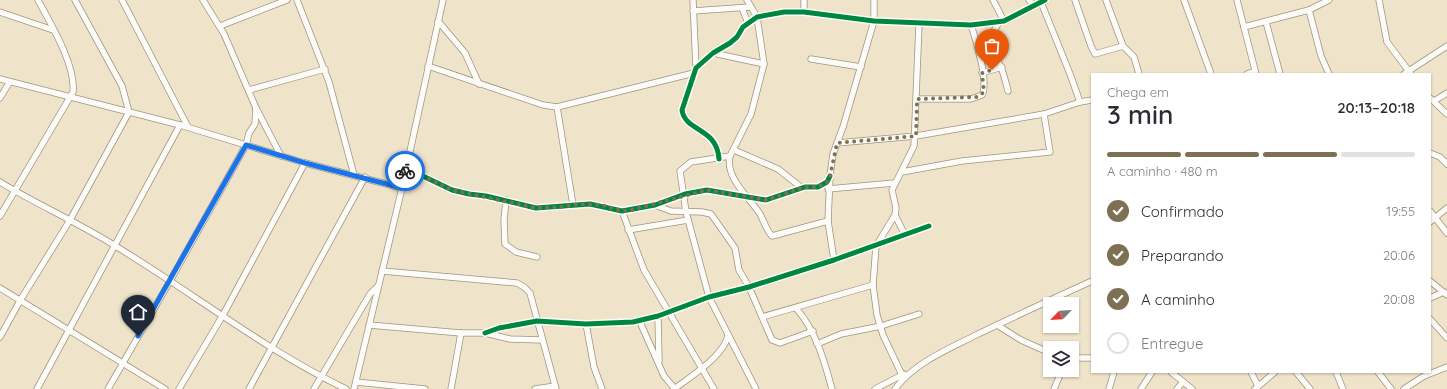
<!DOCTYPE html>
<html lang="pt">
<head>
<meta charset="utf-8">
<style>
	body { margin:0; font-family:Quicksand,sans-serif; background:#f7f7f7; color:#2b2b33; height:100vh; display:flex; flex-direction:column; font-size:15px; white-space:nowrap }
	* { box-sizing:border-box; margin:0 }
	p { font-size:13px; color:#7c7c81 }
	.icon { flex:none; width:22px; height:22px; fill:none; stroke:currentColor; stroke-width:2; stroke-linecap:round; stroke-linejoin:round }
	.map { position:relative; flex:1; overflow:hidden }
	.drawer { position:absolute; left:1091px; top:73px; width:340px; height:300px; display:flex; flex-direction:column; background:#fff; border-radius:0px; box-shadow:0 1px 3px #0004 }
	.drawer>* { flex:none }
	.needle { width:26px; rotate:245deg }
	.fabs { position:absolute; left:1043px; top:297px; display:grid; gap:8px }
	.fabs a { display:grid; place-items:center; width:36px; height:36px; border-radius:0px; background:#fff; box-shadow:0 1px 3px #0004; font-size:20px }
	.pin { position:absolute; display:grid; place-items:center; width:34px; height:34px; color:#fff; margin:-41px -17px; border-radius:50% 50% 50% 0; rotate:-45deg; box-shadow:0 0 4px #0007 }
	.pin .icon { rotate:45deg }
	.courier { position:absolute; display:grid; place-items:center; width:40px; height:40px; margin:-20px; border:3px solid #1a73e8; border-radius:50%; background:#fff; color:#222; box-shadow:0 1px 5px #0007 }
	.headline em { font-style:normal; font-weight:600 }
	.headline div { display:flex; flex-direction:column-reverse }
	.headline { display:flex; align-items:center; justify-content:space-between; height:68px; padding:0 16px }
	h1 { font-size:26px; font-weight:600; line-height:30px }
	.bar { display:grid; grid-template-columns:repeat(4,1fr); gap:6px 4px; align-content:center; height:48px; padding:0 16px }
	.bar i { height:5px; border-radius:3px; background:#e1e1e2 }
	.bar .selected { background:#7e7052 }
	.bar p { grid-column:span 4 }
	ol { padding:0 16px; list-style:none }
	li { display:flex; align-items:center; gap:12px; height:44px }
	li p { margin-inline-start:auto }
	li .icon { padding:4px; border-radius:50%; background:#7e7052; color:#fff; stroke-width:4 }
	li:last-child { color:#7c7c81 }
	li i { width:22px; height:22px; border:2px solid #e1e1e2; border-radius:50% }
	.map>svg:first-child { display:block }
</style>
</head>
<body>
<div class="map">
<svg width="1447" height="389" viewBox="0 0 1447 389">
	<rect width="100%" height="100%" fill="#efe3ca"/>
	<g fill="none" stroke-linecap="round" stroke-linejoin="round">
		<g stroke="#9f947e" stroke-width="7">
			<g id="minor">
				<polyline points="122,0 188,127"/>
				<polyline points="203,0 224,34 256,108 281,156"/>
				<polyline points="297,0 329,82 354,175"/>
				<polyline points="693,0 696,68"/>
				<polyline points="747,0 757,17 764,64 751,114 730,156 691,162 680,171 686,212 709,297 756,389"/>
				<polyline points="804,0 804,12"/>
				<polyline points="993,0 1004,21"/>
				<polyline points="1029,0 1034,6"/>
				<polyline points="1075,0 1091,46 1095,54 1123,46"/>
				<polyline points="1106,0 1123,46 1134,57 1139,74"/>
				<polyline points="1184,0 1211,74"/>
				<polyline points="1237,0 1256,74"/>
				<polyline points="1379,0 1387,42 1411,74"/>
				<polyline points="1041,2 1070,74 1080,102"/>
				<polyline points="742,8 748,23"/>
				<polyline points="1309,10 1321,56 1329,74"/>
				<polyline points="693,11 750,7"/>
				<polyline points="0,12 53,30"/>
				<polyline points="438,21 465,53 479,84"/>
				<polyline points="1266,22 1280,74"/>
				<polyline points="220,26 287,0"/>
				<polyline points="1244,27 1309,10 1329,0"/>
				<path d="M976 40C999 55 1002 66 1008 91"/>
				<polyline points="713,53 764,64"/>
				<polyline points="980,56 999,22"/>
				<polyline points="811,59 861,67"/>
				<polyline points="428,66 543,105 557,107 694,73"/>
				<polyline points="982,73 1002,67"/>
				<polyline points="1247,74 1255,71"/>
				<polyline points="1404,74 1447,46"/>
				<polyline points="0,79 180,125 305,163 402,188"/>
				<polyline points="249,90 325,69"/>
				<polyline points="0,98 9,83"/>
				<polyline points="1430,98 1447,114"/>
				<path d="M917 99H971L982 95C989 83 976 39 971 25"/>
				<polyline points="1434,101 1447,93"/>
				<polyline points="557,107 573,205"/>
				<polyline points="837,143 916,136 1044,114 1080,102 1092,100"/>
				<polyline points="734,150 778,169 802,188"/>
				<polyline points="1430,153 1440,157 1447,164"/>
				<path d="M730 156C725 178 749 197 760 214 764 221 766 230 772 236L828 221"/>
				<path d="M719 159C717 127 685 132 682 110L696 68 713 53 730 43 737 37 743 27 757 17 784 12H804L874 21 971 25 1004 21 1045 0"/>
				<polyline points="406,168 452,190 469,194 486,196 536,208 590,204 622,211 655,205 685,194 707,190 766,200 805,187 818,187 827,182 830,176"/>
				<polyline points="902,172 962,161 1050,152 1044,114"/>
				<path d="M0 182C38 205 79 223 117 247 193 293 265 350 346 389"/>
				<polyline points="828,189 894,183"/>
				<polyline points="506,200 504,220 505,244 516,252 537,257"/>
				<polyline points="655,205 671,211 702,212 711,214 735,248 739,270 749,287 772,340 780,343 813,331"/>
				<polyline points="622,211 644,270 714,389"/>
				<polyline points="1430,211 1447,233"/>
				<polyline points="895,215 905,235"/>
				<path d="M0 216 73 92C76 65 50 23 38 0"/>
				<polyline points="1430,222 1447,208"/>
				<polyline points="628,230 688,220"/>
				<polyline points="834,260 828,221 830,176 833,154 843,127 874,21 874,0"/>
				<polyline points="382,271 517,283 524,287 530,293 556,389"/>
				<polyline points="1430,281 1447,295"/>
				<polyline points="0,288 165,389"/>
				<polyline points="1430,298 1444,292"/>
				<path d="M796 308C816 331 824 360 832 389"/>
				<polyline points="658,316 659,361"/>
				<polyline points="762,317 873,285"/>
				<polyline points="1430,319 1447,338"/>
				<polyline points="639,320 664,376 675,389"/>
				<polyline points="586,324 594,367 602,389"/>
				<polyline points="369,325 461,333 485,333 510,339 542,340"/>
				<polyline points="997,325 1021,340 1050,353"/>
				<polyline points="485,333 499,328 537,321 586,324 633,322 658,316 709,297 749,287 834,260 929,226"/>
				<polyline points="0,337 21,299 70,220 129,112 122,86 75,0"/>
				<polyline points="817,344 841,334 881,326 919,314"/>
				<polyline points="1072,358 1092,358"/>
				<polyline points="1171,372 1192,389"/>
				<polyline points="1251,372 1258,386"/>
				<polyline points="1296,372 1310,389"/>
				<polyline points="1336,372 1343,389"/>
				<polyline points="1378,372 1391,389"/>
				<polyline points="902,375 883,335 877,315 873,285 876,246 895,215 896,208 892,190 914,146 919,24"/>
				<polyline points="356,382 425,389"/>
				<polyline points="37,389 180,125"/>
				<polyline points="108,389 170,281 246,145 249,133 255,124 256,108"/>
				<polyline points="179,389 223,315 305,163"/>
				<polyline points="249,389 365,177"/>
				<polyline points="314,389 370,294 378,286"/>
				<polyline points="354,389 402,188 443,0"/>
				<polyline points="451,389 461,333"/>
				<polyline points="535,389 555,386"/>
				<path d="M674 389C689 378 725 355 728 335"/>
				<polyline points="875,389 904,374"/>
				<path d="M895 389C915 362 949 349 978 334 1016 316 1054 298 1092 281"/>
				<polyline points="1054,389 1062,370"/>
				<polyline points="1109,389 1114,372"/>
				<polyline points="1141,389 1152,372"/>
				<polyline points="1177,389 1183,382"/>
				<polyline points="1255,389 1275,372"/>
				<polyline points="1404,389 1424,376 1447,367"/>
			</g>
		</g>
		<use href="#minor" stroke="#fdfbf7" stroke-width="5.5"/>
		<g stroke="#fff" stroke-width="8">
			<g id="cycleway">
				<path d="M719 159C717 127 685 132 682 110L696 68 713 53 730 43 737 37 743 27 757 17 784 12H804L874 21 971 25 1004 21 1045 0"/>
				<polyline points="406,168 452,190 469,194 486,196 536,208 590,204 622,211 655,205 685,194 707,190 766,200 805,187 818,187 827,182 830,176"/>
				<polyline points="485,333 499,328 537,321 586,324 633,322 658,316 709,297 749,287 834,260 929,226"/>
			</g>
		</g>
		<use href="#cycleway" stroke="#00873e" stroke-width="5"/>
	</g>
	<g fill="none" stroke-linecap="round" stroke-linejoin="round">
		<polyline stroke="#7e7052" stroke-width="4" stroke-dasharray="0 7.2" points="405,171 406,168 452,190 536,208 562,207 579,204 602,205 622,211 631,210 707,190 766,200 805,187 818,187 827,182 830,176 837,143 916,136 917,99 977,97 984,92 982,73 992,70"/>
		<polyline stroke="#1a73e8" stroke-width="5" points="138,336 246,145 305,163 402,188 405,171"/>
	</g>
</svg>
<div class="fabs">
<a><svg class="needle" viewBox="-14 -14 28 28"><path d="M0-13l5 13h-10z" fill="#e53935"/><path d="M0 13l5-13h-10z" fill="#7c7c81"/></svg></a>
<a><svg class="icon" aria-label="layers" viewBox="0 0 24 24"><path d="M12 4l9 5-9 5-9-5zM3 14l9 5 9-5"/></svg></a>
</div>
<div class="pin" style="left:992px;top:70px;background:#ea580c"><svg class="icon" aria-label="bag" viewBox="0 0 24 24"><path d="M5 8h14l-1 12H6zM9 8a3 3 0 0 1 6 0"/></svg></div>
<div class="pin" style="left:138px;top:336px;background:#1f2937"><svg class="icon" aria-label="home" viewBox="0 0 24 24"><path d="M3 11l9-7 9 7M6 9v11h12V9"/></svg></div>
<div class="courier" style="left:405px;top:171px"><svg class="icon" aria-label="bike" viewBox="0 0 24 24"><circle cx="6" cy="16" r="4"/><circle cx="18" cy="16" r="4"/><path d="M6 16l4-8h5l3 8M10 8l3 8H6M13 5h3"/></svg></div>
<section class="drawer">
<div class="headline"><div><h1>3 min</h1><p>Chega em</p></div><em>20:13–20:18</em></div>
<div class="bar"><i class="selected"></i><i class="selected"></i><i class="selected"></i><i></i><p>A caminho · 480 m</p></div>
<ol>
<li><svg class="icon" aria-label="check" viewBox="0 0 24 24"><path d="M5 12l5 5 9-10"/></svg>Confirmado<p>19:55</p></li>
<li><svg class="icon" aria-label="check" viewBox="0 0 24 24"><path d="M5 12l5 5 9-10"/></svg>Preparando<p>20:06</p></li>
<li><svg class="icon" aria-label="check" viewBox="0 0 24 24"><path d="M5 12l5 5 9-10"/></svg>A caminho<p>20:08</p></li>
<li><i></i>Entregue</li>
</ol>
</section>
</div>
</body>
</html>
